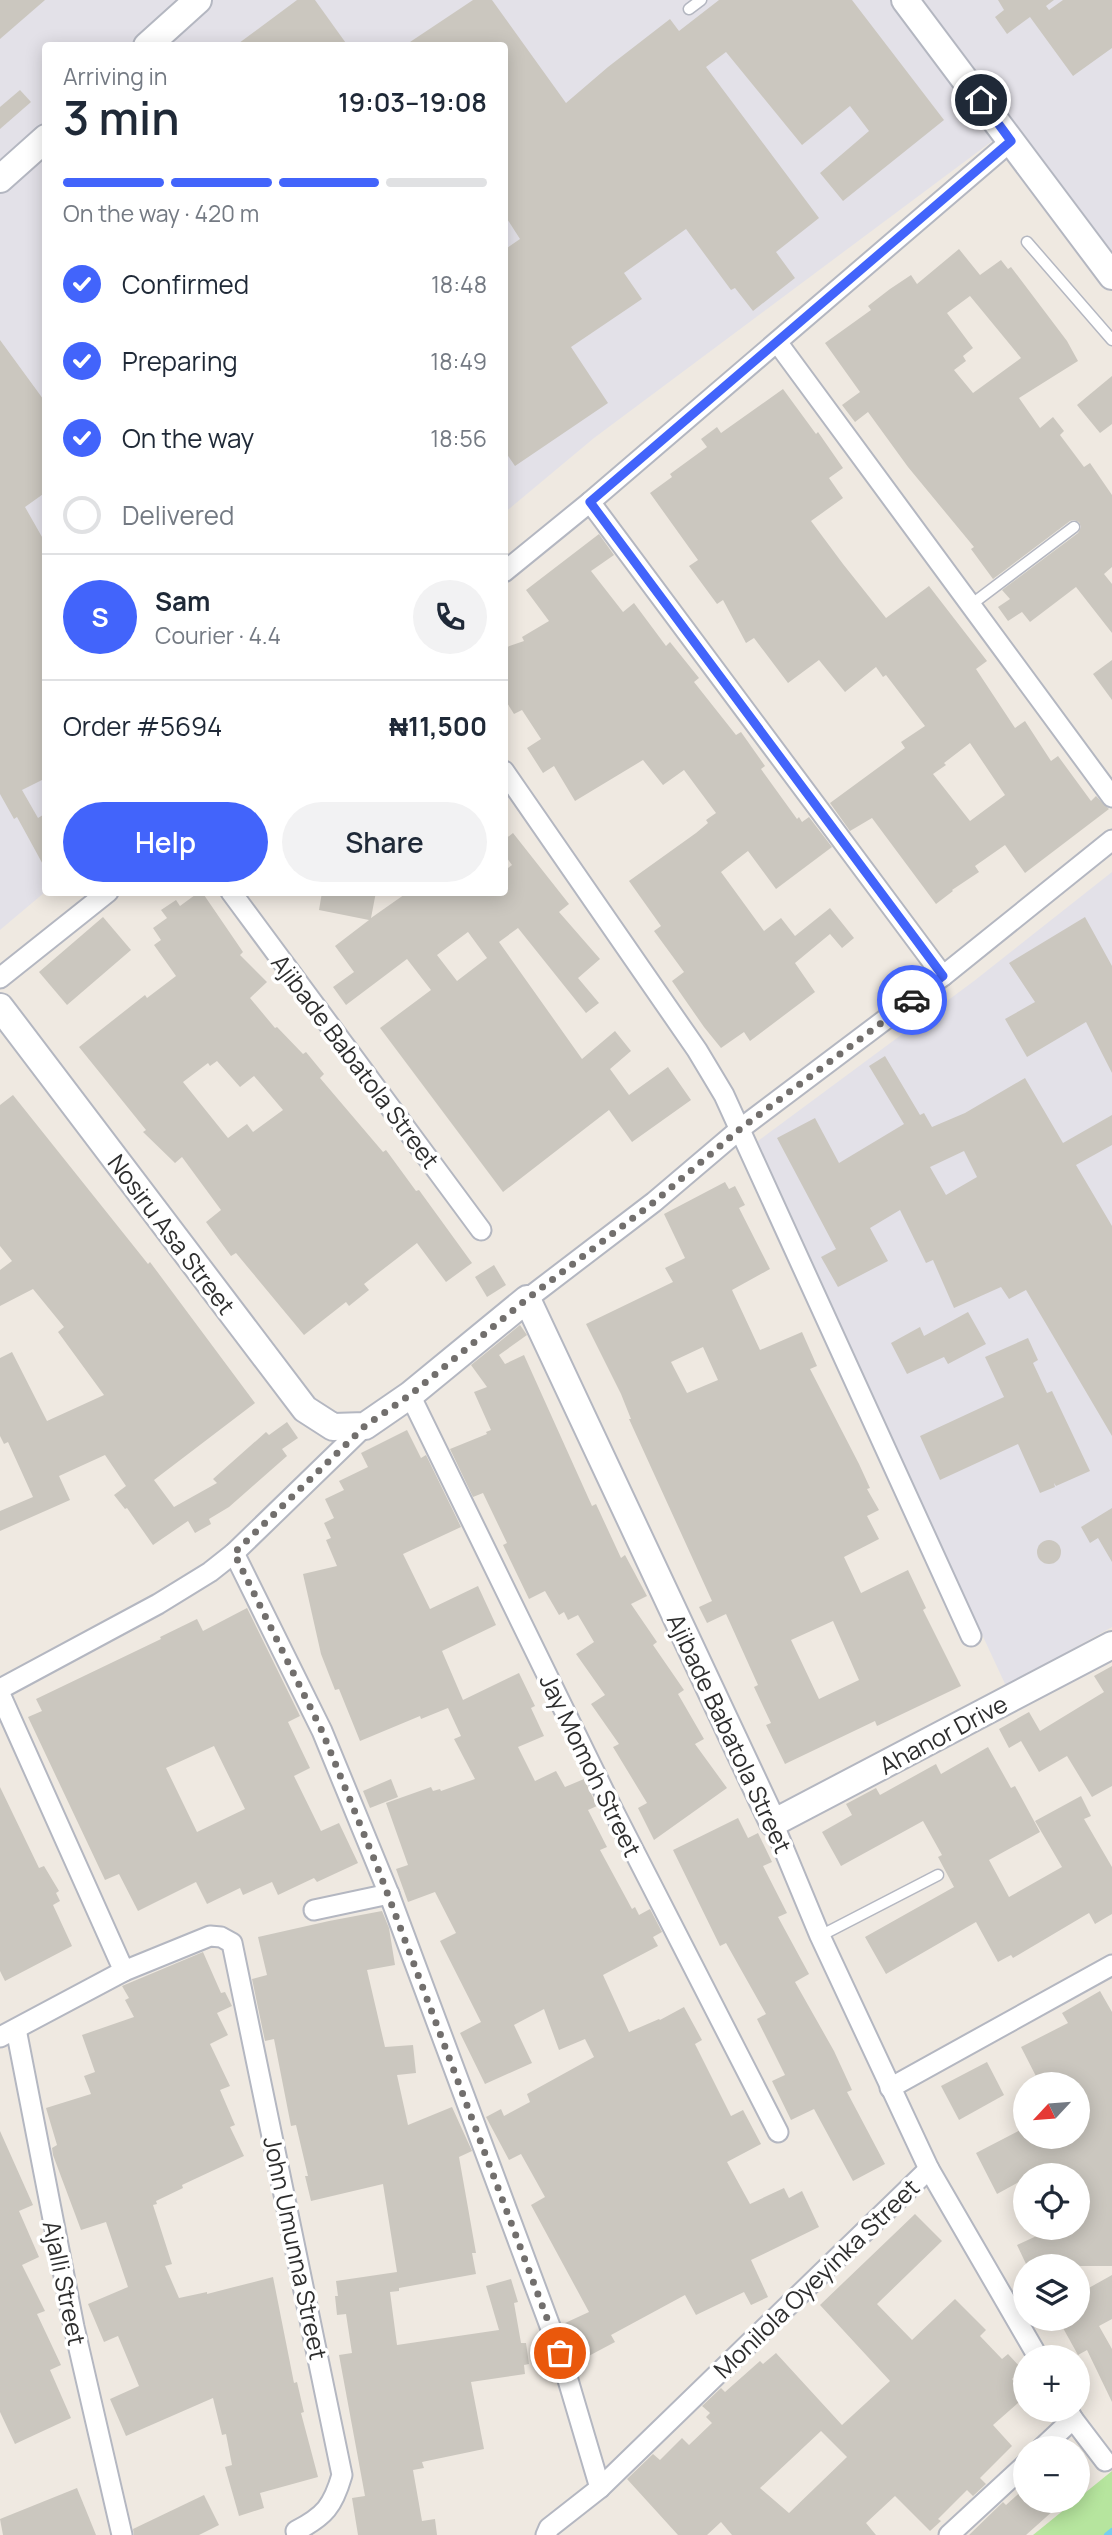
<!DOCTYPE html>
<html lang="en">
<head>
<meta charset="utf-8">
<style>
	body { margin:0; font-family:Manrope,sans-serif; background:#f2f2f3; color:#1f2937; height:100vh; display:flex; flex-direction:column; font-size:26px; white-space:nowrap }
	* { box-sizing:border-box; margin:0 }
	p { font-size:23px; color:#747a83 }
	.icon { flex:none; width:38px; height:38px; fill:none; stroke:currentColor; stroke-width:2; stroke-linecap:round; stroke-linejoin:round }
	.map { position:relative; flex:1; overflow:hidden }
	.sheet { position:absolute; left:42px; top:42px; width:466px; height:854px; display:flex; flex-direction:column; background:#fff; border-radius:7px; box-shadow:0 4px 18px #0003 }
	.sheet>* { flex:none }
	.needle { width:46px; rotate:244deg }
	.tools { position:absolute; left:1013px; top:2072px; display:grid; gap:14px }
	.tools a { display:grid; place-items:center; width:77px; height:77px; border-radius:50%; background:#fff; box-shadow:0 4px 18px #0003; font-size:35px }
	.pin { position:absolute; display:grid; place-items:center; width:60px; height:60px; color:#fff; margin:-30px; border:4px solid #fff; border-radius:50%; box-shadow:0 2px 7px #0007 }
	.courier { position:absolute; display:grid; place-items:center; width:70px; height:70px; margin:-35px; border:5px solid #4264fb; border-radius:50%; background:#fff; color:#222; box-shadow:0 2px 9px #0007 }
	.summary em { font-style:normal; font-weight:600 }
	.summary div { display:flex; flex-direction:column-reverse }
	.summary { display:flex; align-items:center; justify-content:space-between; height:119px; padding:0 21px }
	h1 { font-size:46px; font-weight:600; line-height:52px }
	.bar { display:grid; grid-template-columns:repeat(4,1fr); gap:10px 7px; align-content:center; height:84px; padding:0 21px }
	.bar i { height:9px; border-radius:5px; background:#e0e1e3 }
	.bar .selected { background:#4264fb }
	.bar p { grid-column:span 4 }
	.line { display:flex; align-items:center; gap:18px; padding:0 21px; border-top:2px solid #e0e1e3 }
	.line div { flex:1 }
	.round { display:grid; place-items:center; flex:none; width:74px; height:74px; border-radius:37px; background:#f2f2f3 }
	ol { padding:0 21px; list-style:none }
	li { display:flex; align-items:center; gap:21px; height:77px }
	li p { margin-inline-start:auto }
	li .icon { padding:7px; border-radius:50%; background:#4264fb; color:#fff; stroke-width:4 }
	li:last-child { color:#747a83 }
	li i { width:38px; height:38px; border:4px solid #e0e1e3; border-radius:50% }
	.button { display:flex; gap:14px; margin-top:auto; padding:14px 21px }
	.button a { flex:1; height:80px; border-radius:42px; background:#4264fb; color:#fff; font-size:28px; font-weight:600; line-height:80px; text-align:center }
	.button a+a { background:#f2f2f3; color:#1f2937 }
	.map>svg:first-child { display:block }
</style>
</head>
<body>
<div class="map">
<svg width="1112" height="2535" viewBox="0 0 1112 2535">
	<rect width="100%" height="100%" fill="#efe9e1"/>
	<g fill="#e3e1e8">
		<polygon points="0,0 1112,0 1112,280 1003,133 594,438 504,513 504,46 46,46 45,892 0,930"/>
		<polygon points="1112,872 1112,1627 1006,1686 754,1144 974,981"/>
	</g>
	<polygon fill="#b6e59e" points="1112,2471 1112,2535 1033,2535"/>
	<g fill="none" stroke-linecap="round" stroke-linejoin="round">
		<polyline stroke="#75cff0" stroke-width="6" points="1107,2535 1112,2531"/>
	</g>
	<g fill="#cbc7bf" fill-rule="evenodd">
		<polygon points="0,0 45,0 0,39"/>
		<polygon points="297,0 315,0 348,46 235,46"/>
		<polygon points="473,0 492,0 566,103 608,67 670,19 679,31 719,0 852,0 944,120 843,201 820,173 869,131 850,106 802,145 726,52 706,67 819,218 776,252 795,278 753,311 735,288 731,290 686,229 624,273 642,299 571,347 608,403 515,466 504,450 504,250 520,239 504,214 504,46 404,46"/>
		<polygon points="998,0 1054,0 1046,6 1049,10 1063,0 1112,0 1112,48 1073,76 1030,17 1007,34 995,17 1004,10"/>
		<polygon points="20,90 31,102 0,129 0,107"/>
		<path d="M959 249 980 275 1001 260 1008 269 1011 267 1067 341 1078 361 1019 398 1040 428 1053 417 1064 431 1060 435 1084 467 1090 463 1112 495V567L1104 574 1112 584V633L1076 587 1030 622 1022 612 1008 621 998 607 1010 599 1002 590 1078 533 1081 527 1079 522 1074 520 1070 521 993 579 971 549 974 547 908 467 868 412 855 422 842 405 860 392 825 343 871 310 868 306 890 289 911 275 917 284ZM970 296 1021 358 973 393 954 370 966 361 963 356 973 348 947 313Z"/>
		<polygon points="0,340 46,403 46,492 25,507 46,544 46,778 22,790 38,818 46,813 46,870 17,817 14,819 0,794"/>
		<polygon points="1112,376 1112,424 1100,433 1077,405"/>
		<path d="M783 389 816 434 818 432 843 468 829 478 843 498 811 521 843 564 886 618 929 586 987 661 976 669 1015 728 1025 721 1051 761 1058 756 1091 801 1096 796 1109 809 1025 873 1005 845 975 866 979 872 952 890 953 891 936 904 872 818 850 831 830 803 905 748 901 742 925 726 886 675 883 677 876 667 845 692 819 660 788 683 754 638 746 643 723 600 717 604 689 566 698 560 650 493 672 477 670 474 707 447 701 439 717 427 721 433ZM970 743 1005 795 970 821 933 774 946 765 944 763Z"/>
		<polygon points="599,534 614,555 591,571 623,612 634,603 666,646 670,642 699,678 694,682 736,735 741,732 765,766 761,769 797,819 799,817 802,822 809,817 832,847 776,889 748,851 721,872 764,931 781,918 795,936 830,908 854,938 842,948 830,934 795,963 815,992 750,1041 744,1032 721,1048 704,1027 672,981 684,972 654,931 661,926 629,881 696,833 708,823 706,820 716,813 684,770 663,785 643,760 575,801 554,766 543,773 527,748 541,739 522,710 514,714 504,698 504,648 524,641 522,637 549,621 526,590"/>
		<polygon points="1112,660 1112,700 1093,674"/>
		<path d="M513 833 569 904 559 912 600 959 578 978 599 1003 586 1013 518 928 499 942 582 1059 615 1031 631 1051 610 1069 629 1095 668 1067 691 1100 632 1142 609 1110 503 1192 380 1028 431 990 407 959 346 1005 333 987 354 972 335 946 369 920 319 910 322 892H376L371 918 408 892H504V871L512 865 504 854V840ZM468 932 487 958 457 981 437 955Z"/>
		<path d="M199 892H202L243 952 240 955 267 982 250 998 275 1028 277 1027 303 1054 306 1052 324 1074 320 1078 383 1152 386 1150 416 1191 419 1190 472 1263 446 1282 417 1243 364 1284 369 1290 349 1306 346 1302 304 1335 236 1253 231 1256 206 1222 221 1210 182 1157 175 1163 143 1132 146 1130 79 1047 145 995 147 998 176 976 154 945 161 940 153 928 167 918 161 910 176 900 180 906ZM217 1061 240 1087 254 1076 283 1110 253 1132 247 1124 228 1138 183 1082 208 1063 210 1066Z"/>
		<polygon points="103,917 131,950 67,1005 39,972"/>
		<polygon points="1085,917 1112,966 1112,1073 1086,1022 1027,1057 1005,1019 1035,1002 1009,963"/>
		<path d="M885 1056 920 1115 924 1113 932 1127 965 1113 1025 1078 1063 1143 1112 1115V1145L1076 1165 1112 1226V1436L1026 1290 1009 1299 1001 1287 954 1308 933 1260 926 1263 900 1210 870 1228 888 1261 838 1287 821 1257 836 1249 777 1138 815 1118 839 1163 904 1124 869 1066ZM964 1151 977 1177 946 1195 930 1167Z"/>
		<polygon points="13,1095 148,1264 150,1262 255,1403 154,1480 174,1507 217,1483 213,1479 266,1432 269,1435 287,1422 298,1438 282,1449 287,1456 229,1507 209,1519 211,1524 195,1533 188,1521 153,1545 127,1508 125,1509 114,1495 126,1486 105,1455 59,1476 70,1500 0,1531 0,1511 33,1497 8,1442 4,1444 0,1436 0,1358 12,1352 47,1421 104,1395 58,1332 64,1327 33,1289 0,1306 0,1270 12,1261 0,1246 0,1105"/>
		<path d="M725 1182 729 1189 735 1186 745 1205 739 1208 770 1269 732 1290 760 1350 802 1332 817 1366 810 1369 859 1464 870 1488 867 1489 879 1510 867 1516 879 1539 844 1557 861 1593 908 1570 926 1608 923 1610 961 1686 877 1726 875 1721 785 1764 766 1725 771 1723 754 1687 758 1685 726 1614 707 1623 699 1607 712 1601 629 1419H631L621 1394 586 1324 673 1282 665 1268 685 1258 664 1214ZM703 1347 718 1380 687 1393 671 1362ZM833 1621 859 1680 819 1699 791 1640Z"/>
		<polygon points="494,1265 506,1285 487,1297 475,1277"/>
		<polygon points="968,1312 986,1344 948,1364 944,1357 907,1374 891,1343 920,1327 924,1336"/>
		<polygon points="520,1325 527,1335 499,1355 505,1364 524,1355 592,1506 596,1504 621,1558 625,1555 647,1596 631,1604 657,1642 653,1645 684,1690 678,1694 704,1739 695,1744 727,1788 654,1840 638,1808 647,1803 613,1747 619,1744 591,1704 605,1695 576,1654 594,1642 578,1615 568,1620 564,1612 559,1615 545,1591 529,1599 503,1545 507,1543 483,1493 473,1497 450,1449 487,1434 486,1432 491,1430 474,1392 487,1387 471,1365"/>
		<polygon points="1028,1338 1038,1360 1033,1363 1047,1393 1052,1391 1090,1471 1056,1486 1054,1483 1055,1487 1040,1493 1018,1444 940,1480 920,1436 1004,1397 985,1357"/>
		<polygon points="407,1430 421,1458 426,1455 461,1527 403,1554 430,1609 478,1586 496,1625 442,1651 463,1700 519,1673 535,1706 531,1708 544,1736 518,1747 535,1781 556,1771 565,1787 584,1779 597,1806 588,1810 607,1847 600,1850 632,1909 635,1907 639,1915 650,1909 662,1932 653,1937 658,1946 603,1975 629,2032 659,2019 660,2020 684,2007 702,2040 695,2044 731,2116 743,2110 761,2144 727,2162 750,2204 784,2188 789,2198 802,2191 819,2227 751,2260 768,2297 751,2305 744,2292 696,2315 685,2295 611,2335 615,2342 583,2359 565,2323 589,2312 531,2205 545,2197 521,2154 509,2160 486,2117 501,2109 504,2116 530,2102 527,2094 594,2057 585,2039 559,2050 544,2009 514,2025 532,2063 485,2084 460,2033 481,2022 440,1941 456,1933 435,1892 408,1902 396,1869 408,1865 386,1803 431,1787 433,1791 440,1789 441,1791 475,1779 454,1739 461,1736 448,1708 421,1719 420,1716 360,1741 339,1689 335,1690 321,1654 303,1574 337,1566 326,1540 331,1538 324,1523 334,1518 325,1499 344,1490 339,1481 368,1467 361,1453"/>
		<polygon points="1112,1508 1112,1562 1098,1538 1090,1543 1081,1527"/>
		<circle cx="1049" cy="1552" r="12"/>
		<path d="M247 1608 300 1716 288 1722 310 1768 294 1776 321 1831 339 1823 358 1863 317 1882 314 1878 278 1895 272 1882 243 1895 240 1888 207 1904 196 1882 138 1911 119 1874 105 1880 28 1717 42 1711 36 1699 161 1639 160 1637 197 1619 203 1631ZM214 1746 245 1809 197 1832 166 1768Z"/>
		<polygon points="1112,1666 1112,1786 1092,1797 1067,1756 1039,1772 1021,1741 1009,1748 999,1729 1029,1712 1040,1731 1104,1692 1094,1676"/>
		<polygon points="988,1747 1011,1788 1015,1786 1040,1832 989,1860 1009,1897 1062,1867 1035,1821 1081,1796 1091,1816 1084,1819 1112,1867 1112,1914 1095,1924 1089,1913 1013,1958 1011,1955 998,1962 976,1922 886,1974 865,1937 954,1887 938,1857 942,1855 923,1821 841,1866 822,1832 852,1815 846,1804 876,1788 880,1795 936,1764 941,1774"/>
		<polygon points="391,1779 398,1797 370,1808 363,1791"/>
		<polygon points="0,1787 39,1868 44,1866 59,1891 56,1893 60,1901 53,1905 72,1946 5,1981 0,1971"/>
		<polygon points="738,1818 748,1838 758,1833 772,1862 763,1866 787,1913 778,1917 809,1974 795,1982 834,2051 852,2090 847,2092 885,2164 853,2181 814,2109 791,2120 772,2081 785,2075 757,2019 766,2014 726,1943 720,1946 673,1850"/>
		<polygon points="382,1911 389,1928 395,1965 367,1970 385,2047 413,2045 416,2073 397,2075 408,2125 452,2107 472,2151 459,2157 476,2253 472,2253 476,2274 399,2288 399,2291 390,2292 397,2345 499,2330 486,2286 511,2279 518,2302 514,2303 521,2343 526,2343 529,2364 524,2365 525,2374 471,2382 484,2449 422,2462 424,2468 413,2470 422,2521 435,2519 437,2535 358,2535 352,2498 365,2496 339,2355 352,2353 346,2314 337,2315 335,2296 338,2296 336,2281 397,2272 383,2184 311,2201 305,2176 308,2176 296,2125 291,2126 274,2039 265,2041 252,1979 267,1975 258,1937 329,1921"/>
		<polygon points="203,1952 221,1993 225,1992 232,2006 217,2013 228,2035 210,2044 230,2086 220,2090 235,2125 230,2127 244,2156 182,2185 183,2188 156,2201 157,2204 153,2205 172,2264 165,2266 179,2298 207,2292 207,2294 273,2277 294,2383 297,2382 304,2412 301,2413 318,2477 260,2493 264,2508 239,2516 225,2467 232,2465 226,2434 222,2435 213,2398 126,2436 110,2399 139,2386 118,2336 104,2342 88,2304 128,2287 106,2222 81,2230 53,2155 52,2148 57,2145 46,2108 91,2094 84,2076 95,2072 82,2035 134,2017 125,2000 129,1998 122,1986"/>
		<polygon points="1100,1991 1112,2012 1112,2266 1027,2266 1017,2245 1054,2228 1078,2228 1078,2175 1026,2175 1026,2178 997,2194 976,2153 1026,2127 1026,2137 1041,2137 1047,2148 1066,2137 1078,2137 1078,2084 1040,2084 1021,2047 1068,2023 1062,2013"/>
		<polygon points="987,2062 1004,2095 959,2120 941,2086"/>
		<polygon points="0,2131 33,2205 19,2211 39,2257 22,2265 45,2311 37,2314 61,2365 50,2370 71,2418 15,2444 0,2412"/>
		<path d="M915 2214 942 2241 877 2304 912 2340 955 2299 986 2330 980 2336 1002 2359 1008 2354 1022 2369 1012 2379 1026 2396 993 2425 1012 2446 980 2478 986 2484 973 2496 967 2490 938 2519 941 2521 930 2531 895 2496 866 2523 876 2535H732L721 2522 707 2535H678L627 2479 653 2454 660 2460 682 2438 689 2445 712 2423 706 2417 710 2413 702 2406 721 2388 725 2392 760 2361 763 2364 776 2353 842 2425 890 2381 820 2305ZM821 2431 847 2457 789 2513 760 2488Z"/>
		<polygon points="1112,2275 1112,2319 1099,2326 1112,2349 1112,2402 1087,2350 1078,2355 1058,2319 1078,2319 1078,2294"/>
		<polygon points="1026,2487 1026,2501 1064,2501 1026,2535 969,2535 1003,2502 1006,2505"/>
		<polygon points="77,2488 96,2535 3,2535 0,2519"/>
		<polygon points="204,2495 219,2525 199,2535 134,2535 133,2529"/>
	</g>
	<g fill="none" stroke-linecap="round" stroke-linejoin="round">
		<g stroke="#b4b7c1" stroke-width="13">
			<g id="lane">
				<polyline points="689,9 701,0"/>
				<polyline points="1027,242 1112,340"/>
				<polyline points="972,604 1074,527"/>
				<polyline points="820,1936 938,1875"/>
			</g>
		</g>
		<g stroke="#b4b7c1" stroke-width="23">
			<g id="street">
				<polyline points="777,342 1112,797"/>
				<polyline points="590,502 943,976"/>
				<polyline points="504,572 590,502 1011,141"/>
				<polyline points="504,771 697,1050 724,1095 971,1636"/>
				<polyline points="231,892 481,1230"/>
				<polyline points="0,978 108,892"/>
				<polyline points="527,1299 654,1202 740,1129 943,976 1112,840"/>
				<polyline points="410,1395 613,1810 778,2132"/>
				<polyline points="234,1553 322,1731 389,1894 560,2353 600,2488"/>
				<polyline points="0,1689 158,1604 210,1572 234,1553 365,1426"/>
				<path d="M0 1694 124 1971 210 1936 221 1937 232 1943 342 2475C333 2506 325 2516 296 2531L297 2535"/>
				<polyline points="773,1823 820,1936 929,2169"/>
				<polyline points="314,1910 389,1894"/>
				<polyline points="16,2029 74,2327 122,2535"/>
				<polyline points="0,2037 124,1971"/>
				<polyline points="890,2088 1112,1965"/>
				<polyline points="1073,2419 1105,2461"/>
				<polyline points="1042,2448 1073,2419 1068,2410"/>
				<polyline points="546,2535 549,2528 600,2488 929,2169 1038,2357"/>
				<polyline points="949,2535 1026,2464"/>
			</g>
		</g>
		<g stroke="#b4b7c1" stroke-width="30">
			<g id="secondary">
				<polyline points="905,0 1112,276"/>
				<polyline points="147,46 198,0"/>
				<polyline points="0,179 46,138"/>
				<polyline points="0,1007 305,1409 333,1427 365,1426 410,1395 527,1299 773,1823 1112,1645"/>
			</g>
		</g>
		<use href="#lane" stroke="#fff" stroke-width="10"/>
		<use href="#street" stroke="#fff" stroke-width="19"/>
		<use href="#secondary" stroke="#fff" stroke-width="26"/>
	</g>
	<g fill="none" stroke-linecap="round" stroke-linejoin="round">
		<polyline stroke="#726f6d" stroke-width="7" stroke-dasharray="0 12.6" points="560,2353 379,1871 322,1731 234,1553 365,1426 410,1395 527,1299 654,1202 740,1129 912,1000"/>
		<polyline stroke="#4264fb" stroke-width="9" points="912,1000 943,976 590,502 1011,141 981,100"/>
	</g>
	<g text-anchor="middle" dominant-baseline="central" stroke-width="7" stroke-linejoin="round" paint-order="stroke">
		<g font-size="24" fill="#2e2e2e" stroke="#fff">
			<text transform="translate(356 1061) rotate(53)">Ajibade Babatola Street</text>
			<text transform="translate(172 1234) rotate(53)">Nosiru Asa Street</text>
			<text transform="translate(730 1733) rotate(65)">Ajibade Babatola Street</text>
			<text transform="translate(943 1734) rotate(-28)">Ahanor Drive</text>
			<text transform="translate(591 1765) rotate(64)">Jay Momoh Street</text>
			<text transform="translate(296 2248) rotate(78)">John Umunna Street</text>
			<text transform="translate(816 2278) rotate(-44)">Monilola Oyeyinka Street</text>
			<text transform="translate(65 2283) rotate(78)">Ajalli Street</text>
		</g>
	</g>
</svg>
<div class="tools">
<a><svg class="needle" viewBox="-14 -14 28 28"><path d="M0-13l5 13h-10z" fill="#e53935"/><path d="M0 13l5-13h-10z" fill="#747a83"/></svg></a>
<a><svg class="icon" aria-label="locate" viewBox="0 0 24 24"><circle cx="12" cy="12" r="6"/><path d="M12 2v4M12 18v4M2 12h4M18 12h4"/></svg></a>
<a><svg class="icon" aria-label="layers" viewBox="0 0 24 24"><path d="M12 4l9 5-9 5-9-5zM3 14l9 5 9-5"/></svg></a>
<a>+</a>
<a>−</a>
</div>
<div class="pin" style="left:560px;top:2353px;background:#ea580c"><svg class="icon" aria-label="bag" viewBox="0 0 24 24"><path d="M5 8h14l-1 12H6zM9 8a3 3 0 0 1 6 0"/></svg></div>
<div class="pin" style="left:981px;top:100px;background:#1f2937"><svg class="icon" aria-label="home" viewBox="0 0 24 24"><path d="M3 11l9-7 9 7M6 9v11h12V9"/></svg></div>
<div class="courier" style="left:912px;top:1000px"><svg class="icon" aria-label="car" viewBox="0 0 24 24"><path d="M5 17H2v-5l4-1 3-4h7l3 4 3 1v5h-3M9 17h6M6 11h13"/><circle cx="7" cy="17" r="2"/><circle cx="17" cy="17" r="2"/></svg></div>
<section class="sheet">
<div class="summary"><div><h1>3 min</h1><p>Arriving in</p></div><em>19:03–19:08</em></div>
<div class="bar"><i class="selected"></i><i class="selected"></i><i class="selected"></i><i></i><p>On the way · 420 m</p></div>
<ol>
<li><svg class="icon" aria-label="check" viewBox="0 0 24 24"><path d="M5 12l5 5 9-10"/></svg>Confirmed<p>18:48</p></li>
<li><svg class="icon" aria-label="check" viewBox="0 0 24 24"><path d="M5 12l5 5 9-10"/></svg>Preparing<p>18:49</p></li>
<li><svg class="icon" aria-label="check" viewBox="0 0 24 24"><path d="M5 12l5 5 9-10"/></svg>On the way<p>18:56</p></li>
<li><i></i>Delivered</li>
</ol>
<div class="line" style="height:126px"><b class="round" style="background:#4264fb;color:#fff">S</b><div><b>Sam</b><p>Courier · 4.4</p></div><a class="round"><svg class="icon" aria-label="phone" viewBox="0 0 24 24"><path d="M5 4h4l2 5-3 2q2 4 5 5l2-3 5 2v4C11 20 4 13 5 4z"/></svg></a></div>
<div class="line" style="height:91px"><div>Order #5694</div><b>₦11,500</b></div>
<div class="button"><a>Help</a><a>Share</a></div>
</section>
</div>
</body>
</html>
